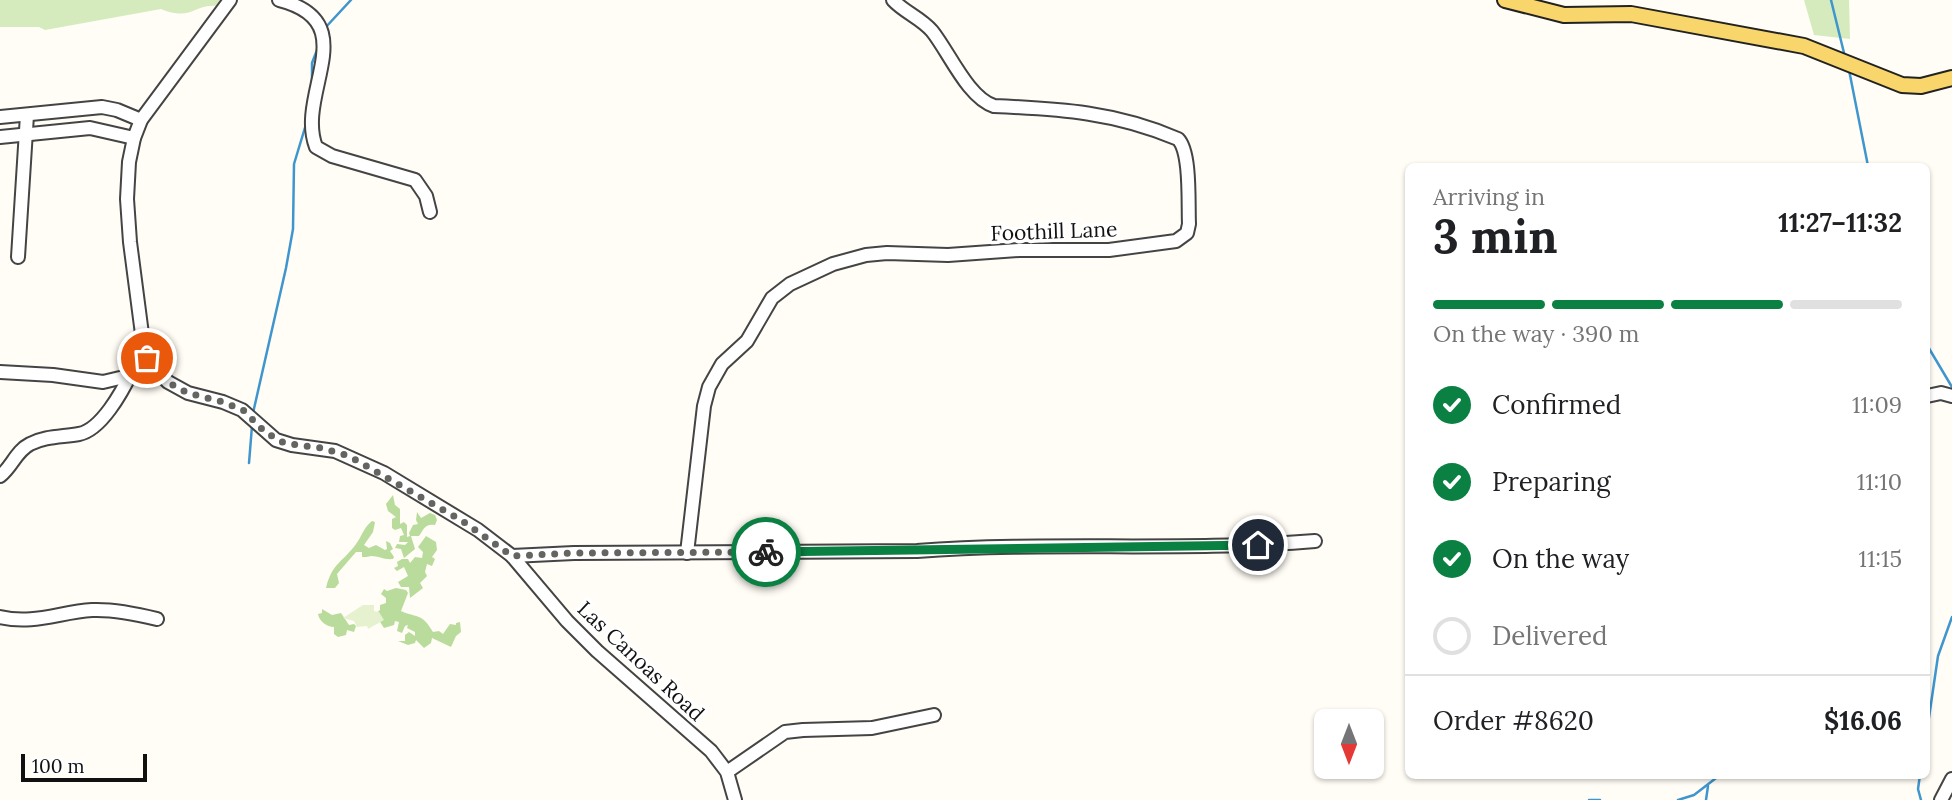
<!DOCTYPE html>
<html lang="en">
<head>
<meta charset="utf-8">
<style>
	body { margin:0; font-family:Lora,serif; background:#f6f6f6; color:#202124; height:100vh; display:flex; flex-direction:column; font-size:26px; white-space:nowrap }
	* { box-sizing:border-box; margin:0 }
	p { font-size:23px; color:#757577 }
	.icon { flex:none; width:38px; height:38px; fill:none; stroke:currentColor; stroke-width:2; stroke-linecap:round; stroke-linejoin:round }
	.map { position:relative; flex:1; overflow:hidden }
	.details { position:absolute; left:1405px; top:163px; width:525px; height:616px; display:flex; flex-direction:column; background:#fff; border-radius:10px; box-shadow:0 2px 5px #0004 }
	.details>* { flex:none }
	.needle { width:46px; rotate:180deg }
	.tools { position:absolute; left:1314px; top:709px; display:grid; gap:14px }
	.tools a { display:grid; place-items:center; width:70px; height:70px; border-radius:10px; background:#fff; box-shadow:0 2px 5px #0004; font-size:35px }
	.scale { position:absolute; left:21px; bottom:18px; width:126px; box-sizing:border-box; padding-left:7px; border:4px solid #111; border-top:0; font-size:19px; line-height:24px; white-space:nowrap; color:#111; -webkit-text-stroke:5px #fff; paint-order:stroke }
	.pin { position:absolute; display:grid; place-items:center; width:60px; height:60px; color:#fff; margin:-30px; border:4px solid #fff; border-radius:50%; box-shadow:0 2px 7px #0007 }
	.courier { position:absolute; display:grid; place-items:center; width:70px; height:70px; margin:-35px; border:5px solid #0b8043; border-radius:50%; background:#fff; color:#222; box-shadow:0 2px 9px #0007 }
	.head em { font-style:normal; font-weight:700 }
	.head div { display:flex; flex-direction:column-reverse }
	.head { display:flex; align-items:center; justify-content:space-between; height:119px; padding:0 28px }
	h1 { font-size:46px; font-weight:700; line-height:52px }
	.bar { display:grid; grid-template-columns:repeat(4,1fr); gap:10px 7px; align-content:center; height:84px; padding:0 28px }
	.bar i { height:9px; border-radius:5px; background:#e0e0e0 }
	.bar .current { background:#0b8043 }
	.bar p { grid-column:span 4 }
	.line { display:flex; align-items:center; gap:18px; padding:0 28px; border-top:2px solid #e0e0e0 }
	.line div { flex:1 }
	ol { padding:0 28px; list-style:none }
	li { display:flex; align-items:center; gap:21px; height:77px }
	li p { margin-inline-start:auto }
	li .icon { padding:7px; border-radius:50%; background:#0b8043; color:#fff; stroke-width:4 }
	li:last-child { color:#757577 }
	li i { width:38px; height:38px; border:4px solid #e0e0e0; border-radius:50% }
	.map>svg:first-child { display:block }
</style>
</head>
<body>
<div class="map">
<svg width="1952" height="800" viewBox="0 0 1952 800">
	<rect width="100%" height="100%" fill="#fffdf5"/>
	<g fill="#d5ebbd">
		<path d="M0 0H222L219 6C192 3 193 22 161 9L45 30 39 27H0Z"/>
		<polygon points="1804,0 1849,0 1850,39 1814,35"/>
	</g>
	<g fill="#b9dc9c">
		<path d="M393 495 395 505 400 509V524L404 522 407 525V537L410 536 409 533 413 525 418 524 416 520 417 512 421 518 430 513 435 515 437 520 435 525C424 523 423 531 419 536H411L415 549 404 558 401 549 395 548 397 544 405 545 408 542H399L400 536 404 535 401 528 395 530 392 528V519L396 517 388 511 386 504Z"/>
		<path d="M372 521 375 522 373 532 364 545 369 548 376 545 385 550 387 549 386 541 390 543 393 549 390 551 394 557 393 559C384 560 379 556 371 556 368 557 365 557 362 557V552H356L337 574 339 583 335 588H326C332 563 343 562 356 544 362 536 364 527 372 521Z"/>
		<polygon points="426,536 436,542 437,550 432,557 435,559 432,566 427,564 425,572 427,576 420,583 423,588 410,598 409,587 401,587 398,582 408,576 404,567 397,571 394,568 398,566 397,562 402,559 408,559 410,563 415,557 422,558 423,552 418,547"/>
		<path d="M396 588 406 590 408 593 401 611C417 618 422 613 433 632L439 631 443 634 450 624 456 625V623L460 622 461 632 456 636 451 647 432 638 431 643 424 648 416 640 415 643 408 645 398 641H405V635L409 632 415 636V632L407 628 408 625 405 626 402 633 397 631 399 622 395 621 394 625 384 628 375 614 380 610V605L386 603V598L381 594 384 589 387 591Z"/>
		<path d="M322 609 332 615 341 613 349 625 354 624 356 626 354 632 347 630 346 635 338 637 334 634V627C327 627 319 621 318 614L322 613Z"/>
	</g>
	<polygon fill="#e6f2cf" points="363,605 374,605 374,611 379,612 384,620 368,629 367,626 357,627 354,621 343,618"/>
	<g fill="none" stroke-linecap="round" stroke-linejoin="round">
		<g stroke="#3f96cf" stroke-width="2.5">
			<polyline points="1831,0 1845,57"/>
			<polyline points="325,28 351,0"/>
			<polyline points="1849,70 1868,166"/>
			<polyline points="312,81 312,63 317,50"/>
			<polyline points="1927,345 1952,387"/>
			<polyline points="253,413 286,268 293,229 294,164 307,121"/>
			<polyline points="249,463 252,426"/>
			<polyline points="1927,731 1938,656 1952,617"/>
			<polyline points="1920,775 1918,789 1921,800"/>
			<polyline points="1589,800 1600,800"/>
			<polyline points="1678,800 1694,795 1720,775"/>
			<polyline points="1706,800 1708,786"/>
		</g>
		<g stroke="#444" stroke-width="16">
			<g id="minor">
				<polyline points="230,0 141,120 134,138 129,162 127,199 130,242 142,334 150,364 168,382 188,393 223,402 242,410 276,440 292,445 335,451 384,473 478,530 512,556 567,621 597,651 711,751 727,772 735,800"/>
				<path d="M279 0C366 22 295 93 316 147L332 156 415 180 426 196 430 212"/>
				<polyline points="0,117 102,107 117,110 141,120"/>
				<polyline points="0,137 90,128 134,138"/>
				<polyline points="18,257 27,115"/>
				<polyline points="0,372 53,375 103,382 124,377 148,360"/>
				<polyline points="1927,396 1941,393 1952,396"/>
				<path d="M0 476C12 467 16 451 30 444 45 436 62 437 79 434 101 430 122 392 131 373"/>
				<path d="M687 553 704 406 709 387 722 364 747 341 772 298 790 284 833 264 866 255 887 253 948 255 1019 250H1109L1176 241 1187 233 1189 224C1188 203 1191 152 1178 139 1115 112 1061 109 994 106 968 98 949 52 932 31 921 18 904 12 893 0"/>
				<path d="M512 556 574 553 917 551C1049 541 1182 552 1315 541"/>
				<path d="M0 617C33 625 60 612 92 610 114 609 137 614 157 619"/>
				<polyline points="727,772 785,732 803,730 872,728 934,715"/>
				<polyline points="1941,800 1952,779"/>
			</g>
		</g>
		<g stroke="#222" stroke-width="18">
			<polyline id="major" points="1505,0 1564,15 1631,14 1804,46 1902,85 1921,86 1952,78"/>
		</g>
		<use href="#minor" stroke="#fff" stroke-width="12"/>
		<use href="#major" stroke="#f9d66b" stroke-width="14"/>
	</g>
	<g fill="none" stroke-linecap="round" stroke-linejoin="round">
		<polyline stroke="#646461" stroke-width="7" stroke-dasharray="0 12.6" points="147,358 158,373 174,386 188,393 223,402 243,410 265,432 284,443 321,448 349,456 461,520 512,556 574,553 766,552"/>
		<polyline stroke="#0b8043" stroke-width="9" points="766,552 1258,545"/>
	</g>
	<g text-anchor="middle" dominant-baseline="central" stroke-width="7" stroke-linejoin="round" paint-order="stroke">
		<g font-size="21" fill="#111" stroke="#fff">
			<text transform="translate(1054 231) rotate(-2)">Foothill Lane</text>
			<text transform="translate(641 661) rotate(43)">Las Canoas Road</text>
		</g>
	</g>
</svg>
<div class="tools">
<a><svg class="needle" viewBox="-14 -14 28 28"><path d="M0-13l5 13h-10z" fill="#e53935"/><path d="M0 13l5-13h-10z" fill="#757577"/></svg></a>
</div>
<div class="scale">100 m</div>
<div class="pin" style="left:147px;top:358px;background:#ea580c"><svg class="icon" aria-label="bag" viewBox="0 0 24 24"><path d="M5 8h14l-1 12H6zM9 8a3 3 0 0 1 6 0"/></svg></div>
<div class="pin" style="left:1258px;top:545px;background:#1f2937"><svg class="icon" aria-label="home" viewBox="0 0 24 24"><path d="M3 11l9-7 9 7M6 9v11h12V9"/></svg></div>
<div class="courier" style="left:766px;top:552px"><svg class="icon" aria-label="bike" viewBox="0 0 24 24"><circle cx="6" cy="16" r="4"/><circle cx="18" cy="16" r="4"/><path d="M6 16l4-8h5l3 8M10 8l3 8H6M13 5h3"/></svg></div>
<section class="details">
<div class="head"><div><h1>3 min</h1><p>Arriving in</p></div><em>11:27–11:32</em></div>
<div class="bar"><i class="current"></i><i class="current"></i><i class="current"></i><i></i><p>On the way · 390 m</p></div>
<ol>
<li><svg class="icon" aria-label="check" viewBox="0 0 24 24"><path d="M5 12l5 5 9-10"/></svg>Confirmed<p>11:09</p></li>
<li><svg class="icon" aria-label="check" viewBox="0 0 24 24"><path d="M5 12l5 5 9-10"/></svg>Preparing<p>11:10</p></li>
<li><svg class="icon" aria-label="check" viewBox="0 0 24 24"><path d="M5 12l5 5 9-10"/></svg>On the way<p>11:15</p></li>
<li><i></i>Delivered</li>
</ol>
<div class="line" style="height:91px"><div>Order #8620</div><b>$16.06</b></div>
</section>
</div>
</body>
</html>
